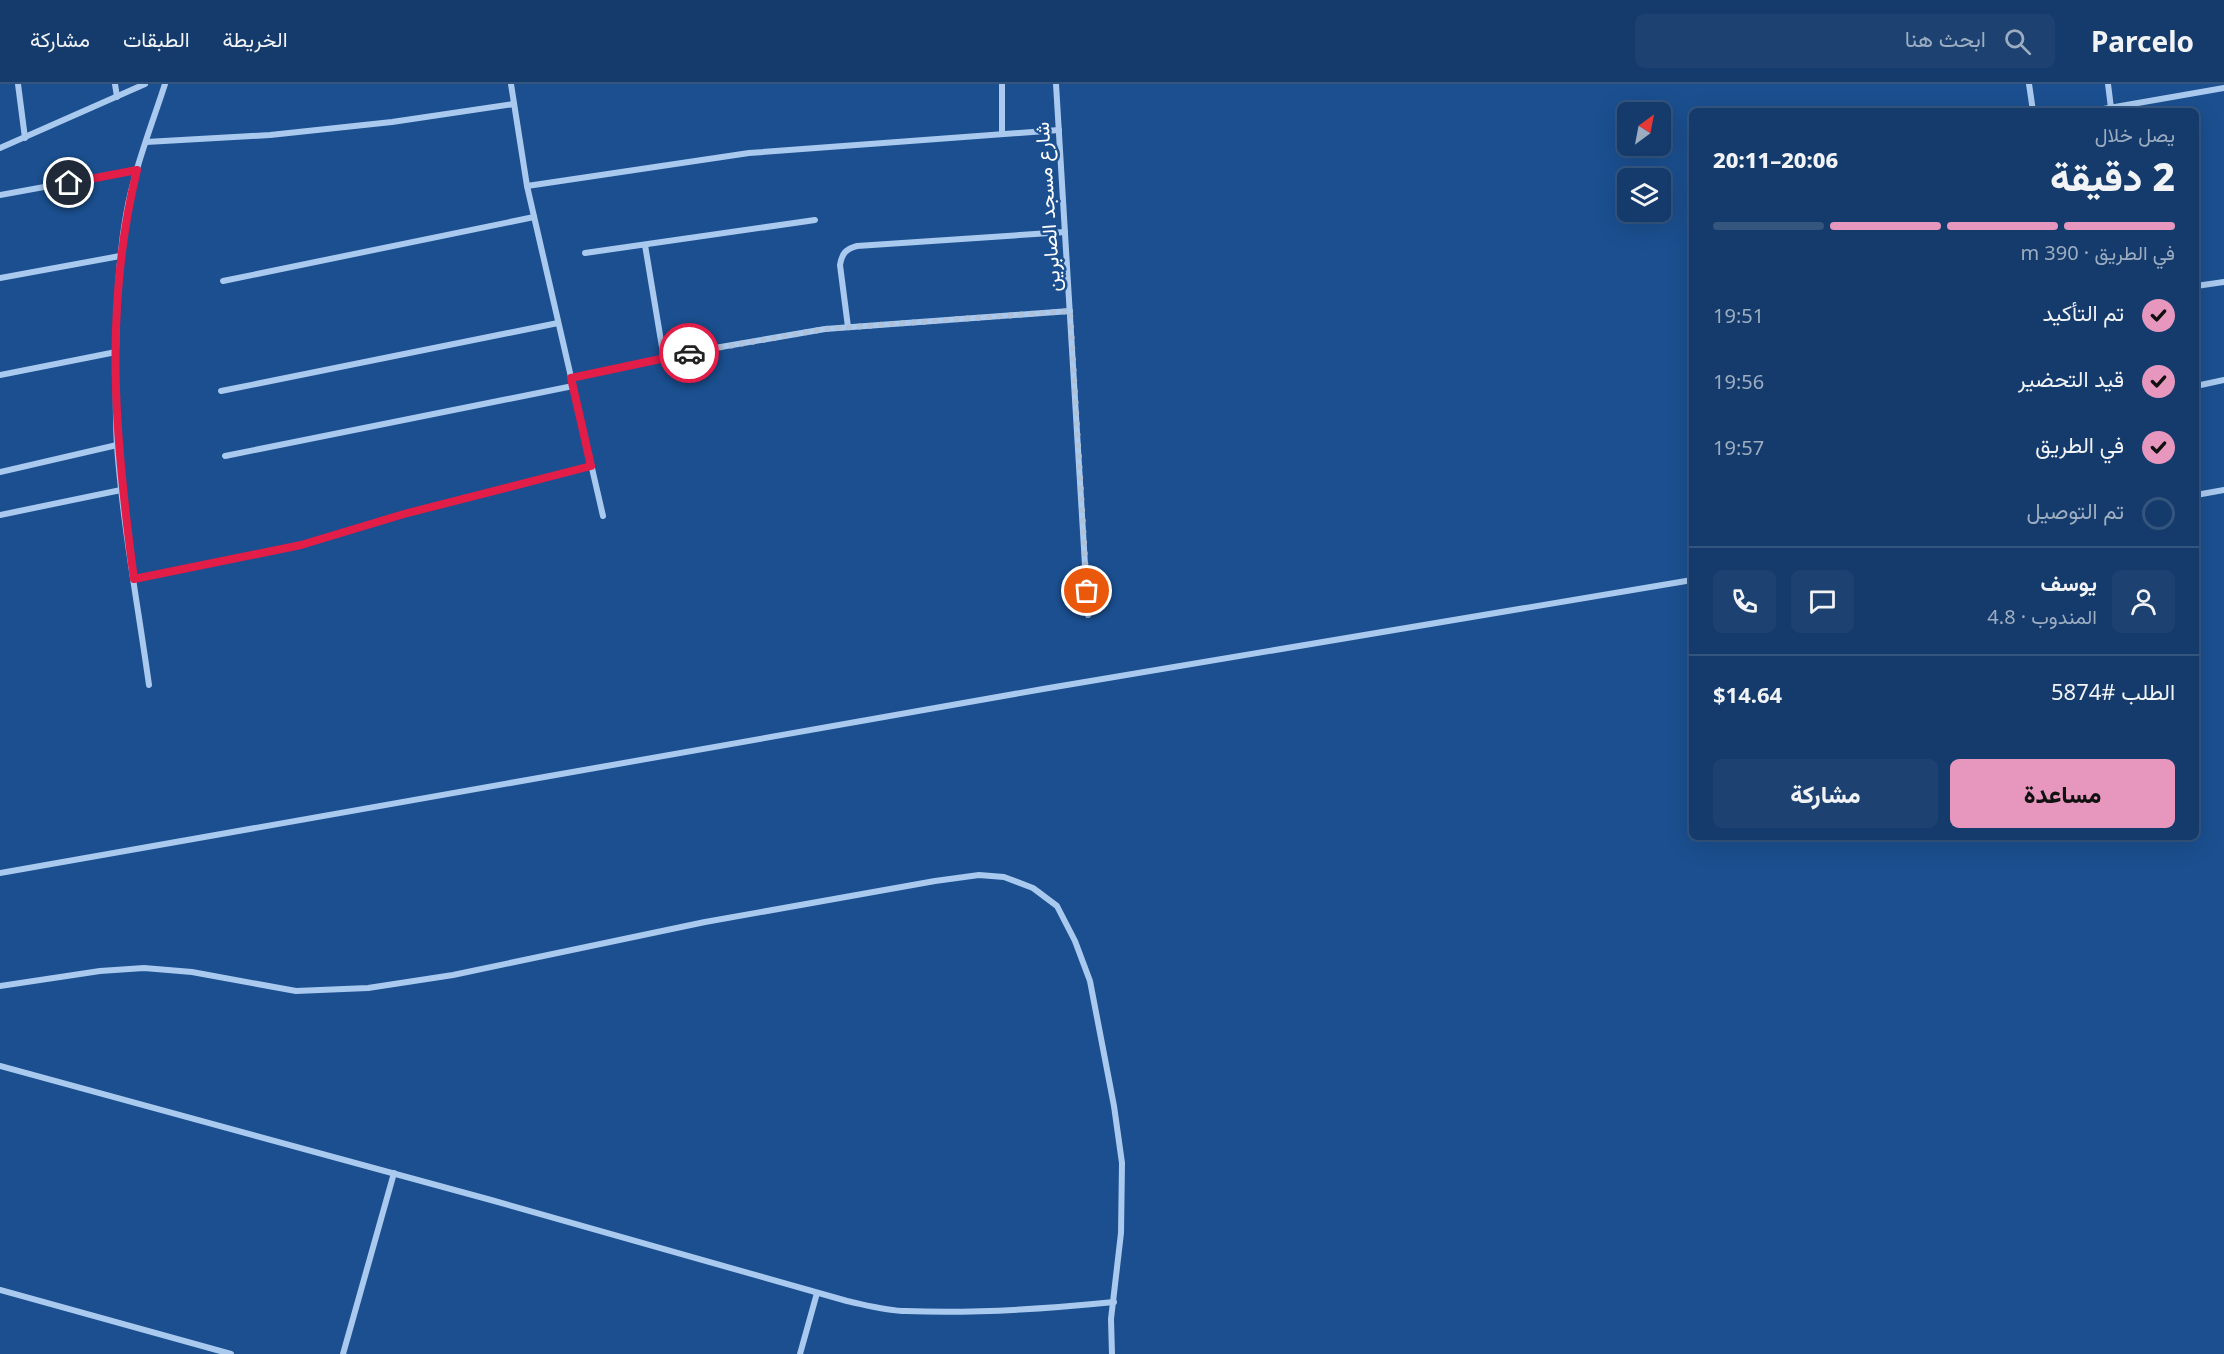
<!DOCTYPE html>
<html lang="ar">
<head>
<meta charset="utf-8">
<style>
	body { margin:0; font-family:"Noto Sans",Vazirmatn,sans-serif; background:#1d4271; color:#f1f3f6; direction:rtl; height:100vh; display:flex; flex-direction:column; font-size:22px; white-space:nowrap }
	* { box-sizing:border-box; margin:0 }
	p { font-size:20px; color:#9dadc1 }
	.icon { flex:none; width:33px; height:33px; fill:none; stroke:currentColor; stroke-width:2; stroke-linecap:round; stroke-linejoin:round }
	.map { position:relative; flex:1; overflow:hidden; direction:ltr }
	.drawer { position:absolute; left:1689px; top:24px; width:510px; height:732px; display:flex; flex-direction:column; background:#143b6b; border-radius:9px; box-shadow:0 6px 24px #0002,0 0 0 2px #33557e; direction:rtl }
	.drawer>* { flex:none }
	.needle { width:39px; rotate:32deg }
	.fabs { position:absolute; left:1617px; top:18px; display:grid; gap:12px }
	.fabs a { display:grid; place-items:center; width:54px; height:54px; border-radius:9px; background:#143b6b; box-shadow:0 6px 24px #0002,0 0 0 2px #33557e; font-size:30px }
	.pin { position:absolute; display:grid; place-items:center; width:51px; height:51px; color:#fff; margin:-26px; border:3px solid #fff; border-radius:50%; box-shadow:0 2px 6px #0007 }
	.courier { position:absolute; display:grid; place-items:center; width:60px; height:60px; margin:-30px; border:4px solid #e11d48; border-radius:50%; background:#fff; color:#222; box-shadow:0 2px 8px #0007 }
	.head em { font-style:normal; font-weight:800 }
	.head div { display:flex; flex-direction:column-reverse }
	.head { display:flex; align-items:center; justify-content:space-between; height:102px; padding:0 24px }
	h1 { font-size:39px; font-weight:800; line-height:45px }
	.bar { display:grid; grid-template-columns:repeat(4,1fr); gap:9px 6px; align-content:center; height:72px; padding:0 24px }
	.bar i { height:8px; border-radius:4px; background:#33557e }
	.bar .on { background:#e797bd }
	.bar p { grid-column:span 4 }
	.line { display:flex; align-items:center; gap:15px; padding:0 24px; border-top:2px solid #33557e }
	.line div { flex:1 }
	.round { display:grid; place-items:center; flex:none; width:63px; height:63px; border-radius:9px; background:#1d4271 }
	ol { padding:0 24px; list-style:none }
	li { display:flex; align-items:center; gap:18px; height:66px }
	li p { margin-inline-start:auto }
	li .icon { padding:6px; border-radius:50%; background:#e797bd; color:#111; stroke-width:4 }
	li:last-child { color:#9dadc1 }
	li i { width:33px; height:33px; border:3px solid #33557e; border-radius:50% }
	.primary-button { display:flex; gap:12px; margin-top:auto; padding:12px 24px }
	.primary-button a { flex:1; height:69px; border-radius:9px; background:#e797bd; color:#111; font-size:24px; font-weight:800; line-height:69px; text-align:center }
	.primary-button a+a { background:#1d4271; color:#f1f3f6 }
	header { display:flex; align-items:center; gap:36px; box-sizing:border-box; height:84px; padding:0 30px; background:#143b6b; border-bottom:2px solid #33557e }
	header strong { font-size:28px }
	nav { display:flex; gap:33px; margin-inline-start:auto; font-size:21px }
	.search { width:420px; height:54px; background:#1d4271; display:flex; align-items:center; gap:15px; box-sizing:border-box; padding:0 21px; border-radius:9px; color:#9dadc1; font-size:22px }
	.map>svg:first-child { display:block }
</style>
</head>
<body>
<header>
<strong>Parcelo</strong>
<div class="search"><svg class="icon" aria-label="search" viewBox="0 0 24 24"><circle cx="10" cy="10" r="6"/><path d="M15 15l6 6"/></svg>ابحث هنا</div>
<nav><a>الخريطة</a><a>الطبقات</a><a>مشاركة</a></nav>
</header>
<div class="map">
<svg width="2224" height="1270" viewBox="0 0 2224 1270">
	<rect width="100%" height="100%" fill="#1b4f8f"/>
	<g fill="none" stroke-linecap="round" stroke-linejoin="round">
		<g stroke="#a9c9ee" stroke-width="6">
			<polyline points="18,0 25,54"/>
			<polyline points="115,0 117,13"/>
			<polyline points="511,0 527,102 603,432"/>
			<polyline points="1002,0 1002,50"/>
			<polyline points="1056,0 1088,531"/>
			<polyline points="2029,0 2033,27"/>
			<polyline points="2108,0 2111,24"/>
			<polyline points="2092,27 2224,4"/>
			<polyline points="146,58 270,51 392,38 514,20"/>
			<polyline points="0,64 145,0"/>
			<polyline points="527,102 749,69 1059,46"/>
			<polyline points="0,111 137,86"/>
			<polyline points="645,161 664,275"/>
			<polyline points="585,169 815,136"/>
			<polyline points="0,194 120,172"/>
			<polyline points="223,197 534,133"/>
			<polyline points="2196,202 2224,198"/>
			<path d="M848 243 840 181C842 169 846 165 857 162L1065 148"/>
			<polyline points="0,291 116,268"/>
			<polyline points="571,294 715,264 825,245 1070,227"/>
			<polyline points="2196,302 2224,296"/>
			<polyline points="221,307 558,239"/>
			<polyline points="225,372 573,302"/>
			<polyline points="0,388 117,361"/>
			<polyline points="2196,411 2224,406"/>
			<polyline points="0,431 121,406"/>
			<polyline points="134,495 301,461 404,430 591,382"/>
			<path d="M149 601C138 522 123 442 117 362 115 330 116 299 116 267 117 221 118 176 126 131 134 86 151 43 165 0"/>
			<polyline points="0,789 1043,605 1692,496"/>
			<polyline points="0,902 100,887 144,884 192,888 296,907 368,904 453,891 705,838 935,797 979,791 1004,793 1033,804 1057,822 1075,857 1090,897 1114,1022 1122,1079 1121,1149 1111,1235 1112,1270"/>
			<path d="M0 982 491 1116 847 1217C866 1221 887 1227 906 1227 975 1230 1045 1225 1114 1218"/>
			<polyline points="0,1206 231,1270"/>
			<polyline points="343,1270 394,1089"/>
			<polyline points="800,1270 817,1209"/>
		</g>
	</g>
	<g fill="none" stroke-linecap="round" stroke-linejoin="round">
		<polyline stroke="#afc1d8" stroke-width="6" stroke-dasharray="0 10.8" points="689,269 825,245 1070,227 1087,507"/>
		<path stroke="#e11d48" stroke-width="8" d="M69 99 137 86C103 225 115 355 134 495L301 461 404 430 591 382 571 294 689 269"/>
	</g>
	<g text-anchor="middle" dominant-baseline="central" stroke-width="5" stroke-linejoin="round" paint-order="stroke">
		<g font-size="20" fill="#fff" stroke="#1b4f8f">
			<text transform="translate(1047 123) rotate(-94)">شارع مسجد الصابرين</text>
		</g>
	</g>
</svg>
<div class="fabs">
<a><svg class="needle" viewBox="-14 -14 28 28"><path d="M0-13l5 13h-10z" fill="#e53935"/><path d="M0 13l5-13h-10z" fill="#9dadc1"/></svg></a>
<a><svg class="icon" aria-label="layers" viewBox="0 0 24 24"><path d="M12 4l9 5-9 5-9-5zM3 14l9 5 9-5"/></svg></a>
</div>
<div class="pin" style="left:1087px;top:507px;background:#ea580c"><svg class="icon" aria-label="bag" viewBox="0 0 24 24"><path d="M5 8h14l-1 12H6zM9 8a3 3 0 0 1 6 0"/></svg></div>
<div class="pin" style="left:69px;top:99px;background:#1f2937"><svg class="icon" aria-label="home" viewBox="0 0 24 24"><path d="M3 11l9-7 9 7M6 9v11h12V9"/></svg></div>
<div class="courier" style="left:689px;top:269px"><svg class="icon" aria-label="car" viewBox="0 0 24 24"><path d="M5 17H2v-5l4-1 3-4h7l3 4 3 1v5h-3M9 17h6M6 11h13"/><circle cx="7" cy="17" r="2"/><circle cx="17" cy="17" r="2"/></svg></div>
<section class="drawer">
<div class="head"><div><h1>2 دقيقة</h1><p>يصل خلال</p></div><em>20:06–20:11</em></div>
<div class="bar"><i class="on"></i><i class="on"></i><i class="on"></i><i></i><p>في الطريق · 390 m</p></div>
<ol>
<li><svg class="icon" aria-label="check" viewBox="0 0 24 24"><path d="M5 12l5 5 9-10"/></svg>تم التأكيد<p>19:51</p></li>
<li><svg class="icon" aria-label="check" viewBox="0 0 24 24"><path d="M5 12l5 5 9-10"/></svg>قيد التحضير<p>19:56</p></li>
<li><svg class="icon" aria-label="check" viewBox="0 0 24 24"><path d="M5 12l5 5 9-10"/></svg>في الطريق<p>19:57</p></li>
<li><i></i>تم التوصيل</li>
</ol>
<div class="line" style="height:108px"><a class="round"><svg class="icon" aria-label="person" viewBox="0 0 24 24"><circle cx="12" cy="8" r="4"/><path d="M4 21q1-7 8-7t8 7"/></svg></a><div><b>يوسف</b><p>المندوب · 4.8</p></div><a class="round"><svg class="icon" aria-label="chat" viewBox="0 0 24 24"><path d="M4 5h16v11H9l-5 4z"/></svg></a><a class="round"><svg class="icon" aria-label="phone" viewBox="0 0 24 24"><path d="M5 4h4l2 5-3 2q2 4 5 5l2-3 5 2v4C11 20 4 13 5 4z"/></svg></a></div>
<div class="line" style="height:78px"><div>الطلب #5874</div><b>$14.64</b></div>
<div class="primary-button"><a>مساعدة</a><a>مشاركة</a></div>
</section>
</div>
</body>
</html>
